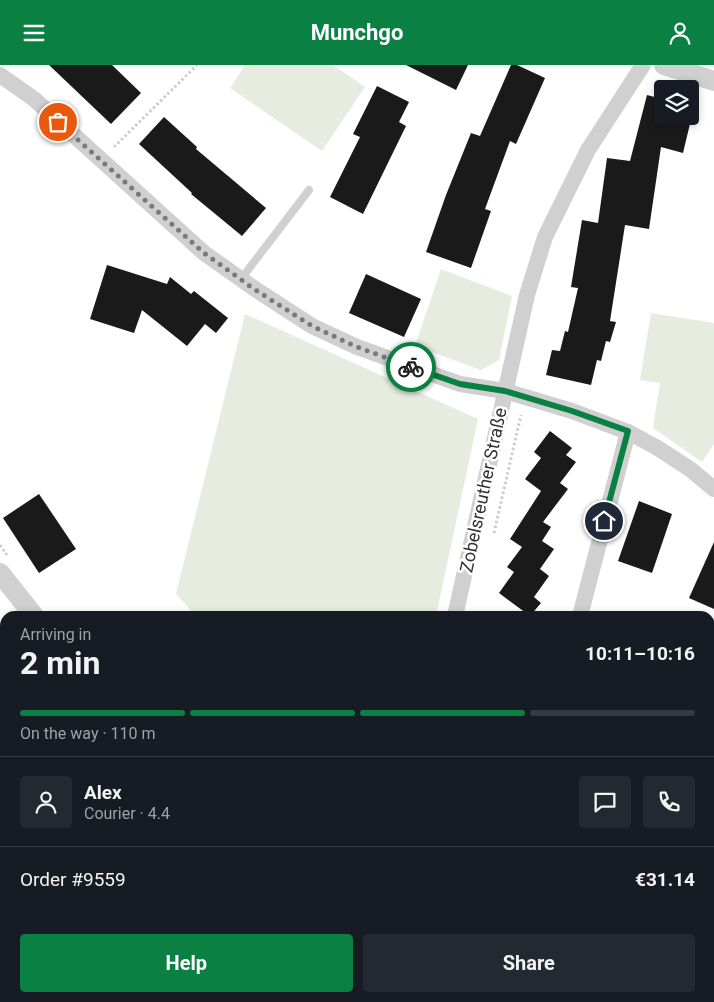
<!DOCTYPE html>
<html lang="en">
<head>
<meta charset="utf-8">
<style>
	body { margin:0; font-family:Roboto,sans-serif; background:#242831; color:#f1f3f6; height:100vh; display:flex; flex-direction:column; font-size:19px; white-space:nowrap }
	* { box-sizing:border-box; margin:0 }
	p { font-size:16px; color:#9ea1a6 }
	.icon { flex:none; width:28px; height:28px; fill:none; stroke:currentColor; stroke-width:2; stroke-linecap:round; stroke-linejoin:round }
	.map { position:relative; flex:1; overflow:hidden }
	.details { position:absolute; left:0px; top:546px; width:715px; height:391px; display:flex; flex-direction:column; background:#171b24; border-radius:15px 15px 0 0; box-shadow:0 2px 8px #0003 }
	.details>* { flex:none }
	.buttons { position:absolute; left:654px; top:15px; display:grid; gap:10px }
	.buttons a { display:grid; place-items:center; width:45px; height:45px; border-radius:5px; background:#171b24; box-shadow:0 2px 8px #0003; font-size:25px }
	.pin { position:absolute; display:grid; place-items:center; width:42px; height:42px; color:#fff; margin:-21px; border:2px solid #fff; border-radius:50%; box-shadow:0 1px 5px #0007 }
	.courier { position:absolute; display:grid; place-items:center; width:50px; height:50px; margin:-25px; border:4px solid #0b8043; border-radius:50%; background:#fff; color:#222; box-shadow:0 1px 6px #0007 }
	.overview em { font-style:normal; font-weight:700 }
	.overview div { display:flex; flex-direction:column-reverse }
	.overview { display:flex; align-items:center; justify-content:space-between; height:85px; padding:0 20px }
	h1 { font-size:32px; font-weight:700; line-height:38px }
	.bar { display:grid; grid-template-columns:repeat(4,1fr); gap:8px 5px; align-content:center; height:60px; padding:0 20px }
	.bar i { height:6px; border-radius:4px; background:#363941 }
	.bar .current { background:#0b8043 }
	.bar p { grid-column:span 4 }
	.line { display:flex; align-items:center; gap:12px; padding:0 20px; border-top:1px solid #363941 }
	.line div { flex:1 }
	.round { display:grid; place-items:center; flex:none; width:52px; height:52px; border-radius:5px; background:#242831 }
	.primary-button { display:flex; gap:10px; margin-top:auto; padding:10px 20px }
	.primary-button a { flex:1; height:58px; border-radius:5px; background:#0b8043; color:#fff; font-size:20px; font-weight:700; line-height:58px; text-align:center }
	.primary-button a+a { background:#242831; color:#f1f3f6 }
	header { display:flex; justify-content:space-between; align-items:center; height:65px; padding:0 20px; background:#0b8043; color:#fff; font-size:22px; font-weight:700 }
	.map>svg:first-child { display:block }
</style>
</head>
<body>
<header><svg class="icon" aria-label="menu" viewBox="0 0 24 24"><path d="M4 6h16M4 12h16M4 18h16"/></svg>Munchgo<svg class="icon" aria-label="person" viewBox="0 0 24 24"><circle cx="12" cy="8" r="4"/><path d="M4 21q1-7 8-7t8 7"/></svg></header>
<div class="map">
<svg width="714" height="937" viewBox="0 0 714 937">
	<rect width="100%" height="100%" fill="#fff"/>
	<g fill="#e6ecdf">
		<polygon points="245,0 333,0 365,22 322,86 230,23"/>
		<polygon points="441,204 512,231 499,295 481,305 415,281"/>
		<polygon points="651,248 714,258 714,379 702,397 653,363 660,318 640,315"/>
		<polygon points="245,249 478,354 436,551 196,551 176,529"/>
		<polygon points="710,892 714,894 714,937 658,937 661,933 710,932"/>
		<polygon points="5,909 5,932 129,932 132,937 0,937 0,912"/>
	</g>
	<g fill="#1a1a1a">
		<polygon points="49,0 112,0 141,28 111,59"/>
		<polygon points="406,0 468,0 456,25"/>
		<polygon points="511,0 517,0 545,13 516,79 510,76 485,144 491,146 471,203 426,187 446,130 471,68 480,71"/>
		<polygon points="377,21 409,37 399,57 406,61 363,149 330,132 360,72 353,69"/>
		<polygon points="647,30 662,34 662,51 690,51 690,41 694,42 683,88 661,82 649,164 625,160 610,256 616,257 610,277 606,276 601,296 597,295 591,320 546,310 552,285 560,286 565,266 568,267 578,223 571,222 582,155 598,158 607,93 630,96"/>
		<polygon points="164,52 197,82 196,84 266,143 242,171 191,129 192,128 139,79"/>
		<polygon points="107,200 167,219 170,212 191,229 194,226 228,253 216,268 205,259 187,281 142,245 134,268 90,254"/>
		<polygon points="366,209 421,234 404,272 349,248"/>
		<polygon points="550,366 572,383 566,390 576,397 560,418 568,424 543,457 551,462 542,476 554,484 540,504 549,511 534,532 541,538 530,551 499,528 514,507 507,502 522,482 510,474 541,426 525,414 541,393 534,387"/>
		<polygon points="39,429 76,484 39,508 3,453"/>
		<polygon points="639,436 672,449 652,508 618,496"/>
		<polygon points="714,477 714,544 689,533"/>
	</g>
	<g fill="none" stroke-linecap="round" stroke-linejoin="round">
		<g stroke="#cdcdcd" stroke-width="3" stroke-dasharray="2.5 2.5" stroke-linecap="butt">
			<polyline points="114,82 197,0"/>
			<polyline points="494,468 521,350"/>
			<polyline points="0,480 7,490"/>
			<polyline points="710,898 714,900"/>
			<polyline points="0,900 5,898"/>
			<polyline points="581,932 586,937"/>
		</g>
		<polyline stroke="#d0d0d0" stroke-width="8" points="241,214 309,125"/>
		<g stroke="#d0d0d0" stroke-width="16">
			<polyline points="0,10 34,34 204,188 255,224 312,261 357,282 460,319 505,326 572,346 628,367 656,382 690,404 714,424"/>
			<polyline points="455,551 527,230 545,172 588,85 643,0"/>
			<polyline points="580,551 628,367"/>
			<polyline points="710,815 714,807"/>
			<polyline points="640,937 643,932"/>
		</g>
		<g stroke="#d0d0d0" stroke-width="20">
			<polyline points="664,0 714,16"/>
			<polyline points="0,508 34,551"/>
			<polyline points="324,932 327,937"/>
		</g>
	</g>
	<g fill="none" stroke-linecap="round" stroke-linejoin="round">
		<polyline stroke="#7a7a7a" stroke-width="5" stroke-dasharray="0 9" points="58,57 204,188 254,224 312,261 357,282 411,302"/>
		<polyline stroke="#0b8043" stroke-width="6" points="411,302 460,319 505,326 572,346 628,366 604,456"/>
	</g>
	<g text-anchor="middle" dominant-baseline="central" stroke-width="5" stroke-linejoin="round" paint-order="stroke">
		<g font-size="18" fill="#333" stroke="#fff">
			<text transform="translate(483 425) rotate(-78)">Zobelsreuther Straße</text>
		</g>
	</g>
</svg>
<div class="buttons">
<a><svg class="icon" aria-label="layers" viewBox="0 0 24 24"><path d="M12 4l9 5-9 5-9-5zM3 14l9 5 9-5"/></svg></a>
</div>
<div class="pin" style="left:58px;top:57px;background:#ea580c"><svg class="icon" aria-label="bag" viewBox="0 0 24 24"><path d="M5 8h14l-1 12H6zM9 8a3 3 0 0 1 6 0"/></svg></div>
<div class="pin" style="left:604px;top:456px;background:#1f2937"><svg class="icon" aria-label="home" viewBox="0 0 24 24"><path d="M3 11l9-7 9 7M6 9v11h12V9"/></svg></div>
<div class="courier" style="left:411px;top:302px"><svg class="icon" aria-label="bike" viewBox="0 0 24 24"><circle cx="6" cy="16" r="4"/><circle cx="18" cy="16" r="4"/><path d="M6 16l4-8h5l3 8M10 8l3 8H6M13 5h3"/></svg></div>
<section class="details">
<div class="overview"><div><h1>2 min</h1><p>Arriving in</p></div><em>10:11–10:16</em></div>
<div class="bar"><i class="current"></i><i class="current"></i><i class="current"></i><i></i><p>On the way · 110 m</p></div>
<div class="line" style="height:90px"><a class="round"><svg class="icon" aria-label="person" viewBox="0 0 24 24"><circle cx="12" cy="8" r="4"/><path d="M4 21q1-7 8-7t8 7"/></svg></a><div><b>Alex</b><p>Courier · 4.4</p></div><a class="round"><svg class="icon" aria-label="chat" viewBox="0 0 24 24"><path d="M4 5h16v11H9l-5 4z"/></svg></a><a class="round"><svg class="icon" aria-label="phone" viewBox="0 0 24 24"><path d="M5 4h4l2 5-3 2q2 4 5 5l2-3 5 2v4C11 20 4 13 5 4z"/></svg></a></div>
<div class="line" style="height:65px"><div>Order #9559</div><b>€31.14</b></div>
<div class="primary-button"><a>Help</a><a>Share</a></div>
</section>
</div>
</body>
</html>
